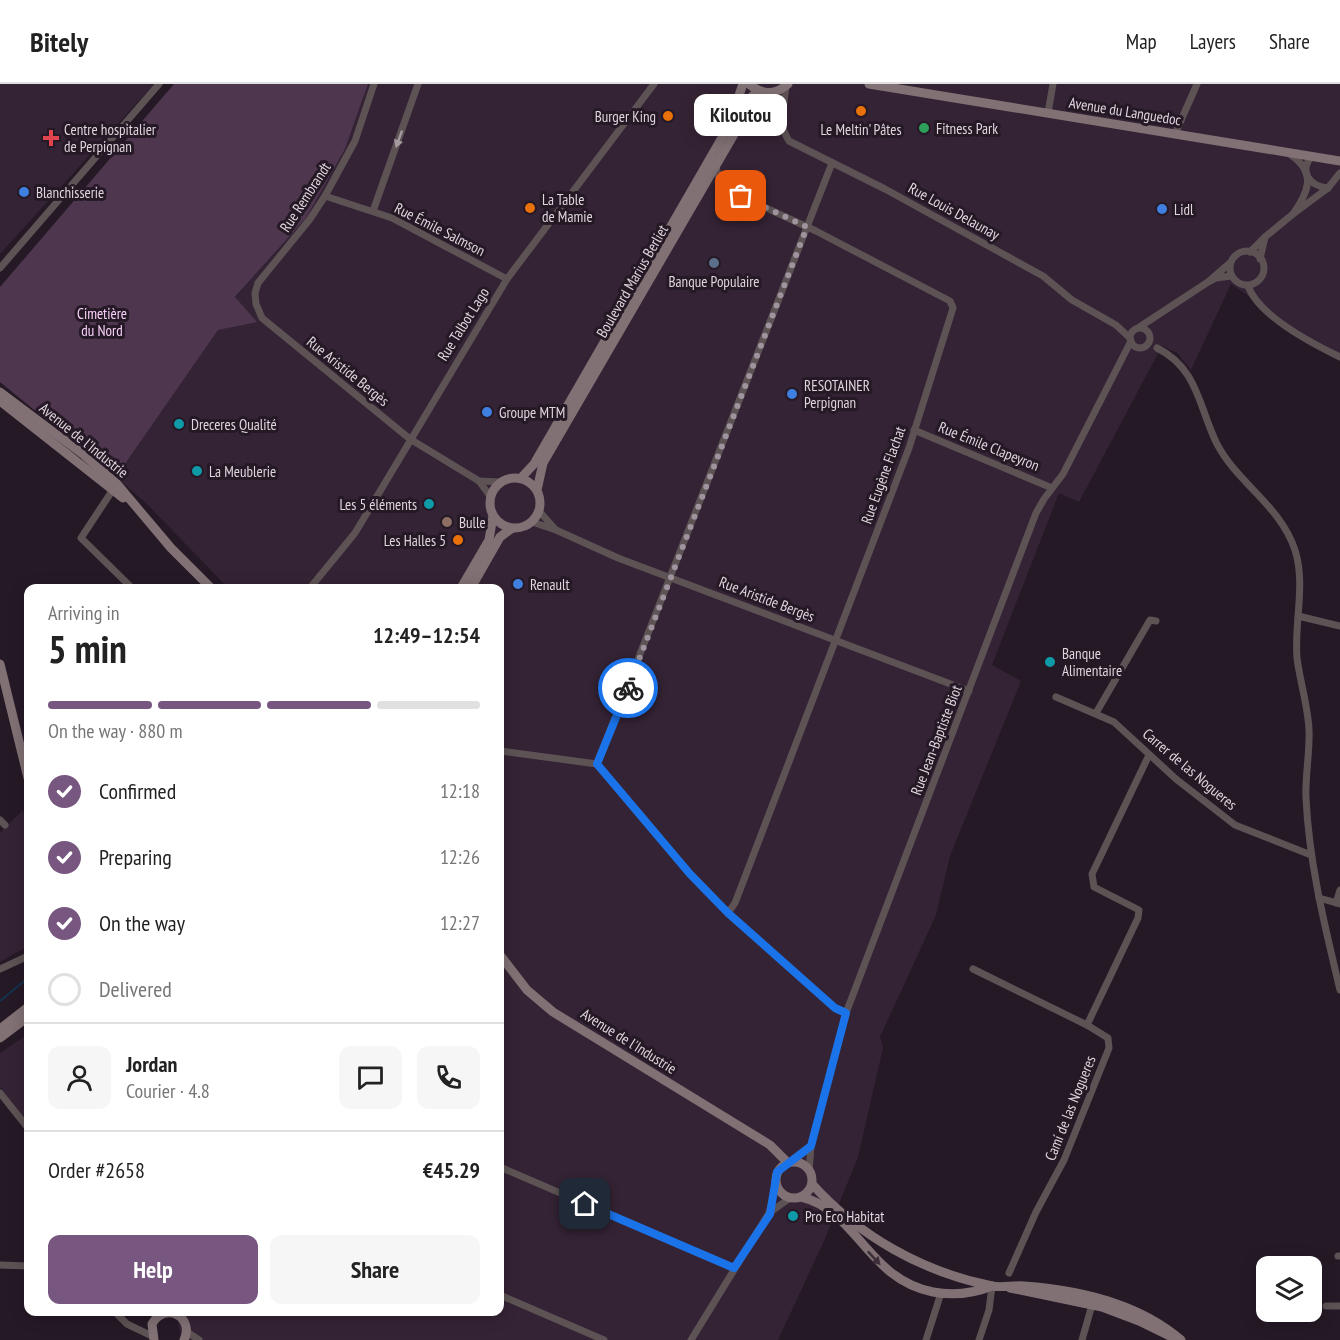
<!DOCTYPE html>
<html lang="en">
<head>
<meta charset="utf-8">
<style>
	body { margin:0; font-family:"PT Sans Narrow",sans-serif; background:#f6f6f6; color:#222; height:100vh; display:flex; flex-direction:column; font-size:22px; white-space:nowrap }
	* { box-sizing:border-box; margin:0 }
	p { font-size:20px; color:#767676 }
	.icon { flex:none; width:33px; height:33px; fill:none; stroke:currentColor; stroke-width:2; stroke-linecap:round; stroke-linejoin:round }
	.map { position:relative; flex:1; overflow:hidden }
	.panel { position:absolute; left:24px; top:500px; width:480px; height:732px; display:flex; flex-direction:column; background:#fff; border-radius:12px; box-shadow:0 3px 15px #0003 }
	.panel>* { flex:none }
	.buttons { position:absolute; left:1256px; top:1172px; display:grid; gap:12px }
	.buttons a { display:grid; place-items:center; width:66px; height:66px; border-radius:12px; background:#fff; box-shadow:0 3px 15px #0003; font-size:30px }
	.pin { position:absolute; display:grid; place-items:center; width:51px; height:51px; color:#fff; margin:-26px; border-radius:12px; box-shadow:0 3px 9px #0006 }
	.courier { position:absolute; display:grid; place-items:center; width:60px; height:60px; margin:-30px; border:4px solid #1a73e8; border-radius:50%; background:#fff; color:#222; box-shadow:0 2px 8px #0007 }
	.bubble { position:absolute; height:42px; border-radius:12px; background:#fff; box-shadow:0 3px 15px #0003; font-size:20px; font-weight:800; line-height:42px; text-align:center }
	.headline em { font-style:normal; font-weight:800 }
	.headline div { display:flex; flex-direction:column-reverse }
	.headline { display:flex; align-items:center; justify-content:space-between; height:102px; padding:0 24px }
	h1 { font-size:39px; font-weight:800; line-height:45px }
	.bar { display:grid; grid-template-columns:repeat(4,1fr); gap:9px 6px; align-content:center; height:72px; padding:0 24px }
	.bar i { height:8px; border-radius:4px; background:#e0e0e0 }
	.bar .current { background:#775780 }
	.bar p { grid-column:span 4 }
	.line { display:flex; align-items:center; gap:15px; padding:0 24px; border-top:2px solid #e0e0e0 }
	.line div { flex:1 }
	.round { display:grid; place-items:center; flex:none; width:63px; height:63px; border-radius:12px; background:#f6f6f6 }
	ol { padding:0 24px; list-style:none }
	li { display:flex; align-items:center; gap:18px; height:66px }
	li p { margin-inline-start:auto }
	li .icon { padding:6px; border-radius:50%; background:#775780; color:#fff; stroke-width:4 }
	li:last-child { color:#767676 }
	li i { width:33px; height:33px; border:3px solid #e0e0e0; border-radius:50% }
	.primary-button { display:flex; gap:12px; margin-top:auto; padding:12px 24px }
	.primary-button a { flex:1; height:69px; border-radius:12px; background:#775780; color:#fff; font-size:24px; font-weight:800; line-height:69px; text-align:center }
	.primary-button a+a { background:#f6f6f6; color:#222 }
	header { display:flex; align-items:center; gap:36px; box-sizing:border-box; height:84px; padding:0 30px; background:#fff; border-bottom:2px solid #e0e0e0 }
	header strong { font-size:28px }
	nav { display:flex; gap:33px; margin-inline-start:auto; font-size:21px }
	.map>svg:first-child { display:block }
</style>
</head>
<body>
<header>
<strong>Bitely</strong>
<nav><a>Map</a><a>Layers</a><a>Share</a></nav>
</header>
<div class="map">
<svg width="1340" height="1256" viewBox="0 0 1340 1256">
	<rect width="100%" height="100%" fill="#251926"/>
	<g fill="#342334">
		<polygon points="0,0 154,0 0,170"/>
		<polygon points="368,0 1340,0 1340,271 1310,255 1231,200 1191,286 1177,269 1162,262 1079,418 1059,409 992,581 1021,597 950,772 936,831 880,953 883,964 858,1073 824,1157 778,1256 182,1256 175,1227 500,1227 500,504 228,504 148,421 116,393 218,246 256,237 235,214 306,134 345,65"/>
		<polygon points="23,726 28,747 28,862 0,878 0,749"/>
		<polygon points="28,950 28,1039 0,1003 0,969"/>
	</g>
	<polygon fill="#4e364f" points="174,0 368,0 345,65 306,134 235,213 257,238 218,246 116,393 0,298 0,203"/>
	<g fill="none" stroke-linecap="round" stroke-linejoin="round">
		<polyline stroke="#14334c" stroke-width="2" points="0,917 28,894"/>
		<g stroke="#5d5355" stroke-width="7">
			<polyline points="374,0 355,57 325,112 310,135 258,199 255,209 256,220 262,234 410,355 479,397 490,412"/>
			<path d="M765 9C779 23 779 41 789 57L885 105 1043 192 1072 216 1116 241 1130 254"/>
			<polyline points="1048,29 1053,0"/>
			<polyline points="782,34 786,2"/>
			<polyline points="1175,50 1197,0"/>
			<path d="M1291 71C1317 89 1308 109 1293 130L1328 104 1340 89"/>
			<path d="M1312 72C1298 88 1310 102 1328 104"/>
			<polyline points="716,83 721,103 816,147 950,217 953,224 909,364 735,819 728,829"/>
			<polyline points="325,112 392,134 507,195"/>
			<polyline points="373,127 418,0"/>
			<polyline points="1265,153 1293,130"/>
			<circle cx="1247" cy="184" r="17"/>
			<polyline points="1250,168 1265,153 1260,175"/>
			<polyline points="1230,179 1208,198 1216,194 1231,192"/>
			<polyline points="0,184 159,0"/>
			<path d="M1248 202C1259 232 1311 259 1340 273"/>
			<polyline points="1138,244 1208,198"/>
			<circle cx="1140" cy="254" r="10"/>
			<path d="M1157 264C1198 284 1199 324 1217 360 1238 400 1280 421 1295 466 1306 501 1294 538 1297 574 1300 598 1308 622 1309 646 1310 668 1305 691 1306 714 1309 779 1325 843 1340 906"/>
			<polyline points="914,346 1052,404"/>
			<polyline points="479,397 500,398"/>
			<polyline points="114,404 81,454 132,504"/>
			<polyline points="539,427 555,445"/>
			<polyline points="532,438 556,446 618,474 969,607"/>
			<polyline points="310,504 355,449 507,195 654,0"/>
			<polyline points="1298,532 1340,542"/>
			<polyline points="1056,613 1114,638 1176,695 1235,741 1311,771"/>
			<polyline points="1096,629 1150,536 1156,537"/>
			<polyline points="500,667 597,680 832,79"/>
			<polyline points="597,680 690,790 728,829 835,924 846,929"/>
			<polyline points="0,736 5,741"/>
			<polyline points="1319,814 1340,820"/>
			<polyline points="1336,819 1340,806"/>
			<polyline points="0,885 28,872"/>
			<polyline points="973,885 1087,941"/>
			<polyline points="0,1009 28,1044"/>
			<polyline points="811,1062 846,929 1036,429 1044,415 1063,390 1131,257"/>
			<polyline points="792,1078 811,1062 809,1087"/>
			<polyline points="500,1083 734,1184"/>
			<polyline points="776,1101 769,1129 790,1114"/>
			<polyline points="1338,1172 1340,1172"/>
			<polyline points="0,1181 28,1182"/>
			<polyline points="1009,1189 1036,1128 1064,1076 1109,964 1108,954 1087,941 1138,834 1139,826 1094,803 1092,790 1149,671"/>
			<polyline points="500,1211 604,1256"/>
			<polyline points="1326,1222 1340,1222"/>
			<polyline points="114,1227 127,1240 152,1252"/>
			<polyline points="187,1248 199,1256"/>
			<polyline points="691,1256 769,1129"/>
			<polyline points="926,1256 941,1209"/>
			<polyline points="979,1256 989,1226 992,1202"/>
			<polyline points="1082,1256 1092,1221"/>
		</g>
		<g stroke="#817175" stroke-width="9">
			<path d="M749 0C762 11 776 11 788 0"/>
			<polyline points="869,0 1340,77"/>
			<polyline points="0,308 84,371 117,400 171,464 211,504"/>
			<polyline points="0,317 123,414"/>
			<circle cx="515" cy="419" r="25"/>
			<polyline points="521,394 534,380 727,45 743,0"/>
			<polyline points="537,406 543,379 733,52 749,15 758,7"/>
			<polyline points="461,504 489,456 493,432"/>
			<polyline points="471,504 500,453 511,445"/>
			<polyline points="0,580 28,694"/>
			<polyline points="500,871 527,906 553,928 770,1061 788,1079"/>
			<polyline points="0,945 28,923"/>
			<polyline points="0,954 28,933"/>
			<circle cx="794" cy="1096" r="18"/>
			<path d="M812 1100C859 1152 922 1188 992 1202 1002 1204 1013 1201 1024 1202 1079 1206 1138 1219 1181 1256"/>
			<path d="M801 1113C857 1126 867 1195 933 1208 954 1212 972 1210 992 1202"/>
			<polyline points="1010,1204 1102,1223 1139,1237 1176,1255"/>
			<path d="M154 1256 152 1240C165 1217 195 1233 184 1256"/>
		</g>
	</g>
	<defs><path id="oneway-solid" d="M-6-.8H1V-3.2L6.5 0L1 3.2V.8H-6Z" transform="scale(1.5)"/></defs>
	<use fill="#a49ba1" href="#oneway-solid" transform="translate(399 55) rotate(110)"/>
	<use fill="#3c2f3a" href="#oneway-solid" transform="translate(874 1174) rotate(47)"/>
	<g fill="none" stroke-linecap="round" stroke-linejoin="round">
		<polyline stroke="#9e949e" stroke-width="6" stroke-dasharray="0 10.8" points="628,604 807,143 741,112"/>
		<polyline stroke="#1a73e8" stroke-width="8" points="585,1120 734,1184 770,1130 777,1088 811,1062 846,929 835,924 728,829 690,790 597,680 628,604"/>
	</g>
	<g fill="#e8710a" stroke="#251926" stroke-width="2">
		<circle cx="861" cy="27" r="6"/>
		<circle cx="668" cy="32" r="6"/>
		<circle cx="530" cy="124" r="6"/>
		<circle cx="458" cy="456" r="6"/>
	</g>
	<circle fill="#2e9e5b" stroke="#251926" stroke-width="2" cx="924" cy="44" r="6"/>
	<path fill="#e0444e" stroke="#251926" stroke-width="2" d="M48 45h6v6h6v6h-6v6h-6v-6h-6v-6h6z"/>
	<g fill="#3f7fe0" stroke="#251926" stroke-width="2">
		<circle cx="24" cy="108" r="6"/>
		<circle cx="1162" cy="125" r="6"/>
		<circle cx="792" cy="310" r="6"/>
		<circle cx="487" cy="328" r="6"/>
		<circle cx="518" cy="500" r="6"/>
	</g>
	<circle fill="#5c6f8a" stroke="#251926" stroke-width="2" cx="714" cy="179" r="6"/>
	<g fill="#0f9aa8" stroke="#251926" stroke-width="2">
		<circle cx="179" cy="340" r="6"/>
		<circle cx="197" cy="387" r="6"/>
		<circle cx="429" cy="420" r="6"/>
		<circle cx="1050" cy="578" r="6"/>
		<circle cx="793" cy="1132" r="6"/>
	</g>
	<circle fill="#8d6e63" stroke="#251926" stroke-width="2" cx="447" cy="438" r="6"/>
	<g text-anchor="middle" dominant-baseline="central" stroke-width="6" stroke-linejoin="round" paint-order="stroke">
		<g font-size="15" fill="#dfd6df" stroke="#251926">
			<text transform="translate(1125 27) rotate(9)">Avenue du Languedoc</text>
			<text transform="translate(305 113) rotate(-57)">Rue Rembrandt</text>
			<text transform="translate(954 127) rotate(29)">Rue Louis Delaunay</text>
			<text transform="translate(440 145) rotate(27)">Rue Émile Salmson</text>
			<text transform="translate(632 197) rotate(-60)">Boulevard Marius Berliet</text>
			<text transform="translate(463 240) rotate(-58)">Rue Talbot Lago</text>
			<text transform="translate(348 287) rotate(39)">Rue Aristide Bergès</text>
			<text transform="translate(84 356) rotate(39)">Avenue de l'Industrie</text>
			<text transform="translate(989 362) rotate(22)">Rue Émile Clapeyron</text>
			<text transform="translate(883 391) rotate(-70)">Rue Eugène Flachat</text>
			<text transform="translate(767 515) rotate(21)">Rue Aristide Bergès</text>
			<text transform="translate(936 656) rotate(-69)">Rue Jean-Baptiste Biot</text>
			<text transform="translate(1190 685) rotate(40)">Carrer de las Nogueres</text>
			<text transform="translate(629 957) rotate(32)">Avenue de l'Industrie</text>
			<text transform="translate(1070 1024) rotate(-68)">Camí de las Nogueres</text>
		</g>
		<g font-size="15" fill="#dfd6df" stroke="#251926" text-anchor="start">
			<text x="656" y="32" text-anchor="end">Burger King</text>
			<text x="936" y="44">Fitness Park</text>
			<text x="64" y="45">Centre hospitalier<tspan x="64" dy="17">de Perpignan</tspan></text>
			<text x="861" y="45" text-anchor="middle">Le Meltin' Pâtes</text>
			<text x="36" y="108">Blanchisserie</text>
			<text x="542" y="115">La Table<tspan x="542" dy="17">de Mamie</tspan></text>
			<text x="1174" y="125">Lidl</text>
			<text x="714" y="197" text-anchor="middle">Banque Populaire</text>
			<text x="804" y="301">RESOTAINER<tspan x="804" dy="17">Perpignan</tspan></text>
			<text x="499" y="328">Groupe MTM</text>
			<text x="191" y="340">Dreceres Qualité</text>
			<text x="209" y="387">La Meublerie</text>
			<text x="417" y="420" text-anchor="end">Les 5 éléments</text>
			<text x="459" y="438">Bulle</text>
			<text x="446" y="456" text-anchor="end">Les Halles 5</text>
			<text x="530" y="500">Renault</text>
			<text x="1062" y="569">Banque<tspan x="1062" dy="17">Alimentaire</tspan></text>
			<text x="805" y="1132">Pro Eco Habitat</text>
		</g>
		<g font-size="15" fill="#f8d0fa" stroke="#251926">
			<text x="102" y="229">Cimetière<tspan x="102" dy="17">du Nord</tspan></text>
		</g>
	</g>
</svg>
<div class="buttons">
<a><svg class="icon" aria-label="layers" viewBox="0 0 24 24"><path d="M12 4l9 5-9 5-9-5zM3 14l9 5 9-5"/></svg></a>
</div>
<div class="pin" style="left:741px;top:112px;background:#ea580c"><svg class="icon" aria-label="bag" viewBox="0 0 24 24"><path d="M5 8h14l-1 12H6zM9 8a3 3 0 0 1 6 0"/></svg></div>
<div class="pin" style="left:585px;top:1120px;background:#1f2937"><svg class="icon" aria-label="home" viewBox="0 0 24 24"><path d="M3 11l9-7 9 7M6 9v11h12V9"/></svg></div>
<div class="courier" style="left:628px;top:604px"><svg class="icon" aria-label="bike" viewBox="0 0 24 24"><circle cx="6" cy="16" r="4"/><circle cx="18" cy="16" r="4"/><path d="M6 16l4-8h5l3 8M10 8l3 8H6M13 5h3"/></svg></div>
<div class="bubble" style="left:694px;top:10px;width:93px">Kiloutou</div>
<section class="panel">
<div class="headline"><div><h1>5 min</h1><p>Arriving in</p></div><em>12:49–12:54</em></div>
<div class="bar"><i class="current"></i><i class="current"></i><i class="current"></i><i></i><p>On the way · 880 m</p></div>
<ol>
<li><svg class="icon" aria-label="check" viewBox="0 0 24 24"><path d="M5 12l5 5 9-10"/></svg>Confirmed<p>12:18</p></li>
<li><svg class="icon" aria-label="check" viewBox="0 0 24 24"><path d="M5 12l5 5 9-10"/></svg>Preparing<p>12:26</p></li>
<li><svg class="icon" aria-label="check" viewBox="0 0 24 24"><path d="M5 12l5 5 9-10"/></svg>On the way<p>12:27</p></li>
<li><i></i>Delivered</li>
</ol>
<div class="line" style="height:108px"><a class="round"><svg class="icon" aria-label="person" viewBox="0 0 24 24"><circle cx="12" cy="8" r="4"/><path d="M4 21q1-7 8-7t8 7"/></svg></a><div><b>Jordan</b><p>Courier · 4.8</p></div><a class="round"><svg class="icon" aria-label="chat" viewBox="0 0 24 24"><path d="M4 5h16v11H9l-5 4z"/></svg></a><a class="round"><svg class="icon" aria-label="phone" viewBox="0 0 24 24"><path d="M5 4h4l2 5-3 2q2 4 5 5l2-3 5 2v4C11 20 4 13 5 4z"/></svg></a></div>
<div class="line" style="height:78px"><div>Order #2658</div><b>€45.29</b></div>
<div class="primary-button"><a>Help</a><a>Share</a></div>
</section>
</div>
</body>
</html>
